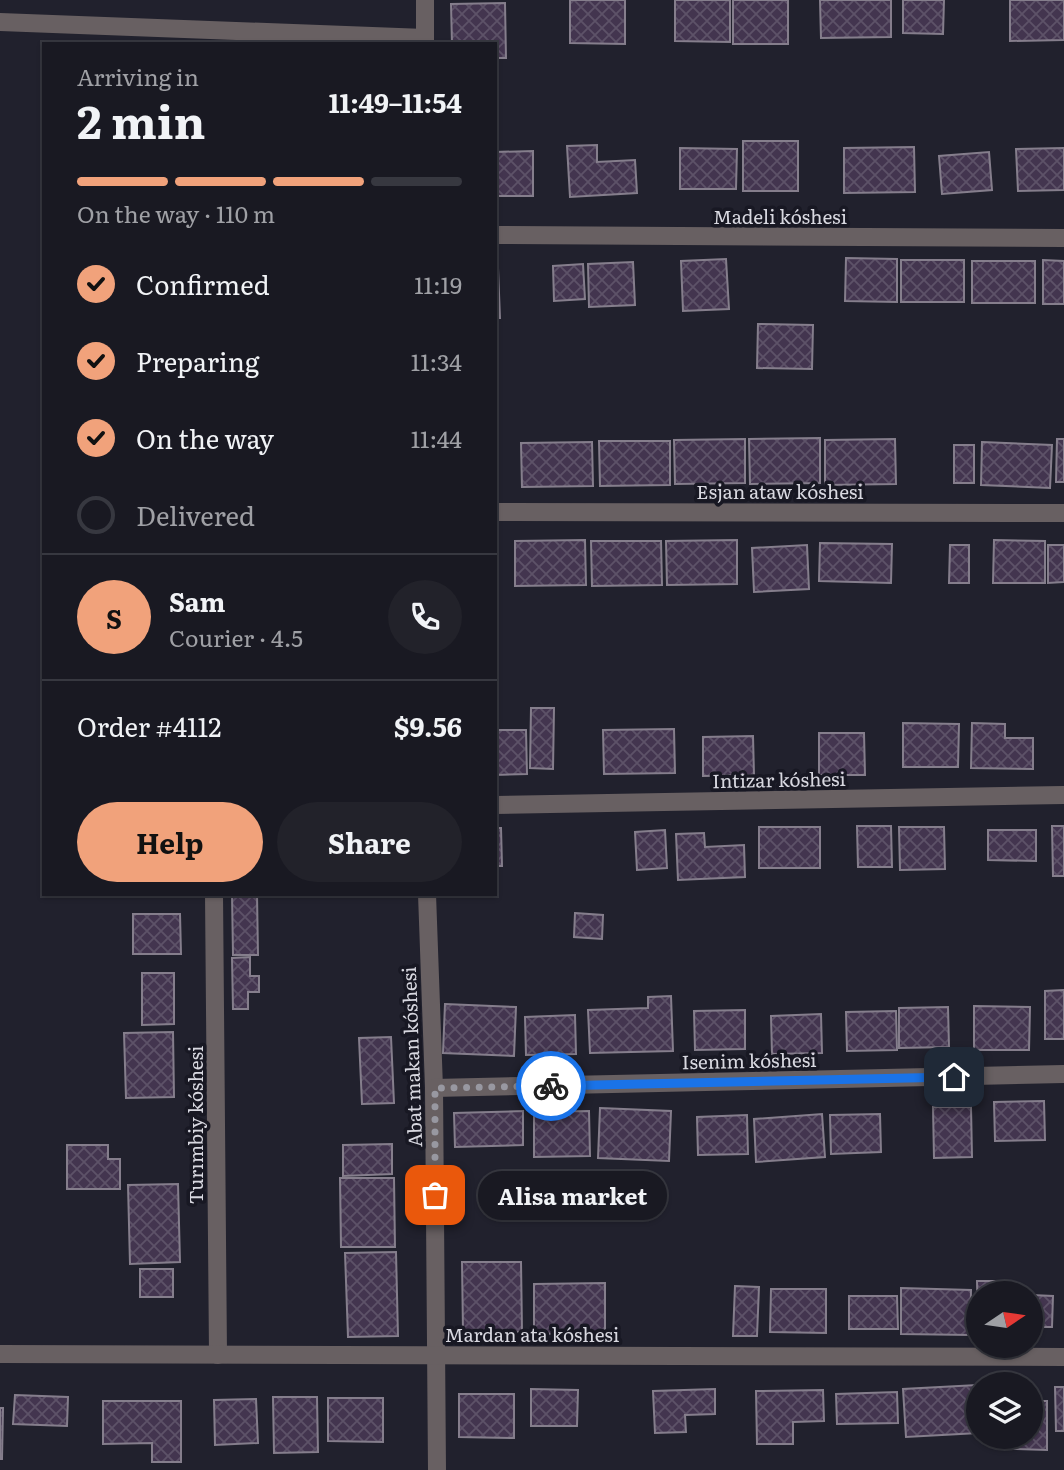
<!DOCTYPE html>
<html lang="en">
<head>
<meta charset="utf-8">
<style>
	body { margin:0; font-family:Literata,serif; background:#22222a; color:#f1f3f6; height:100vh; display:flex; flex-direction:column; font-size:26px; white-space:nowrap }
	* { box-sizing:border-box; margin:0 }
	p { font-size:23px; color:#9fa0a5 }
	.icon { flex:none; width:38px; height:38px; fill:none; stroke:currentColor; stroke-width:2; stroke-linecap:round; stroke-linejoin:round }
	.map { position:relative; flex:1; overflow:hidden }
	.details { position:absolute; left:42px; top:42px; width:455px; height:854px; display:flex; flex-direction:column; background:#191922; border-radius:0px; box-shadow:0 2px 5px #0004,0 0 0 2px #373840 }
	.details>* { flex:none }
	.needle { width:46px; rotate:77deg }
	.controls { position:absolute; left:966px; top:1281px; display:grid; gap:14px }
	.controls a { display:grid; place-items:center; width:77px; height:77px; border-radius:50%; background:#191922; box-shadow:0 2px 5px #0004,0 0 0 2px #373840; font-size:35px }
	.pin { position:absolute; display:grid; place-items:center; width:60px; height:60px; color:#fff; margin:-30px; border-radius:14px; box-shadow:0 4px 10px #0006 }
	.courier { position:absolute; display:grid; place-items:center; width:70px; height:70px; margin:-35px; border:5px solid #1a73e8; border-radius:50%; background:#fff; color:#222; box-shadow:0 2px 9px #0007 }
	.bubble { position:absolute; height:49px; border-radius:24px; background:#191922; box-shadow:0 2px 5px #0004,0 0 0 2px #373840; font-size:23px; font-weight:700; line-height:49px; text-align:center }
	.head em { font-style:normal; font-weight:700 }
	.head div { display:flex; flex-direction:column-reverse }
	.head { display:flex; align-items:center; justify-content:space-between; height:119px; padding:0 35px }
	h1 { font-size:46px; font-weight:700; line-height:52px }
	.bar { display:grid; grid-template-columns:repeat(4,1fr); gap:10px 7px; align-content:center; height:84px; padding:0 35px }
	.bar i { height:9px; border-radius:5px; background:#373840 }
	.bar .selected { background:#f1a27b }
	.bar p { grid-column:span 4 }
	.line { display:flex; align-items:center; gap:18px; padding:0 35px; border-top:2px solid #373840 }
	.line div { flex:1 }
	.round { display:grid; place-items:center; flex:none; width:74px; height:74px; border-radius:37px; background:#22222a }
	ol { padding:0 35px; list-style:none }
	li { display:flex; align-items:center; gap:21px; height:77px }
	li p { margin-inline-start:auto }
	li .icon { padding:7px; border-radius:50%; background:#f1a27b; color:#111; stroke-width:4 }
	li:last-child { color:#9fa0a5 }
	li i { width:38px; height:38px; border:4px solid #373840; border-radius:50% }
	.action { display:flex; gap:14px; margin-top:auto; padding:14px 35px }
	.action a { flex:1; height:80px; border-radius:42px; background:#f1a27b; color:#111; font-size:28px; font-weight:700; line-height:80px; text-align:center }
	.action a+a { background:#22222a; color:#f1f3f6 }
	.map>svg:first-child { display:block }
</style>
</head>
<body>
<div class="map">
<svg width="1064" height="1470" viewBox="0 0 1064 1470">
	<defs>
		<pattern id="building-cross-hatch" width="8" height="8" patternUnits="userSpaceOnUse" patternTransform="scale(1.75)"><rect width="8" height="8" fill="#43354f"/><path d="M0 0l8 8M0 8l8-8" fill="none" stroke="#5d5268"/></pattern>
	</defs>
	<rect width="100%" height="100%" fill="#21212d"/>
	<g fill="url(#building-cross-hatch)" stroke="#857e8c" stroke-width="2">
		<polygon points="570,0 625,0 625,44 570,43"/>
		<polygon points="675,0 730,0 730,42 675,41"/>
		<rect x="733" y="0" width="55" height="44"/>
		<polygon points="820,0 891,0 891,37 821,38"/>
		<polygon points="903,0 944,0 943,34 903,33"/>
		<polygon points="1010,0 1064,0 1064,40 1010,41"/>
		<polygon points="505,3 506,58 495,58 495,44 452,44 451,4"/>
		<rect x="743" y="141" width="55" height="50"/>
		<polygon points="597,145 597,162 635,160 637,193 570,197 567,146"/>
		<polygon points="914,147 915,192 844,193 844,148"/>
		<polygon points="680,148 737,149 736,189 680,189"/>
		<polygon points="1064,148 1064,190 1018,191 1016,149"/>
		<polygon points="533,151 533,196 495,196 495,152"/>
		<polygon points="989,152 992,190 942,194 939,156"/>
		<polygon points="846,258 897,259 897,302 845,301"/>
		<polygon points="726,259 729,309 683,311 681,261"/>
		<rect x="901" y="260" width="63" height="42"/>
		<polygon points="1043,260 1064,261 1064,304 1043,304"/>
		<rect x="972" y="261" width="63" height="42"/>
		<polygon points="633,262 635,305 589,307 588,264"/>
		<polygon points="583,264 585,299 554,301 553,266"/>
		<polygon points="495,268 498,268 500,318 495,318"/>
		<polygon points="758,324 813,325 812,369 757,368"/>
		<polygon points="820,438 820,483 750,484 749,439"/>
		<polygon points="745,439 745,483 675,484 674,440"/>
		<polygon points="895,439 896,484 825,485 825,440"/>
		<polygon points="1057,439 1064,439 1064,482 1056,482"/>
		<polygon points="599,441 670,441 670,485 600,486"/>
		<polygon points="592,442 593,486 522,487 521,443"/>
		<polygon points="982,442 1052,445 1050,488 981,485"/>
		<rect x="954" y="445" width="20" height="38"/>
		<polygon points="585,540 586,585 515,586 515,541"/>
		<polygon points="737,540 737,584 667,585 666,541"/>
		<polygon points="994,540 1045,541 1045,583 993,583"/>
		<polygon points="591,541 661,541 662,585 592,586"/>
		<polygon points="820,543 892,544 891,583 819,581"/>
		<polygon points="807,545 809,589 754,592 752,548"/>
		<polygon points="950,545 969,545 969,583 949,583"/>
		<polygon points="1048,545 1064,545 1064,582 1048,583"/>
		<polygon points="531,708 554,708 553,769 530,768"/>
		<polygon points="903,723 959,724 958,767 903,767"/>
		<polygon points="972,723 1005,724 1005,738 1033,738 1033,769 971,768"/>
		<polygon points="674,729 675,773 604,774 603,730"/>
		<polygon points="495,730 526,730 527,774 495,775"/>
		<polygon points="819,733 864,733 865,775 819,775"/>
		<polygon points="753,736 754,775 703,776 703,737"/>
		<polygon points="857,826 891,826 892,867 858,867"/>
		<polygon points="1052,826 1064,826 1064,876 1053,876"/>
		<rect x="759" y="827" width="61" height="41"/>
		<polygon points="899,827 944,827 945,869 900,870"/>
		<polygon points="495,828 501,828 502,866 495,866"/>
		<polygon points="665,830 667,868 637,870 635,832"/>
		<polygon points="988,830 1036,830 1036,861 988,860"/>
		<polygon points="704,833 705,847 744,845 745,877 678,880 676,834"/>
		<polygon points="232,894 257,894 258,955 233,955"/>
		<polygon points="575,913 603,915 602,939 574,937"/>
		<polygon points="133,914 180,914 181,954 133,954"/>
		<polygon points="250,957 250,976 259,976 259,992 248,992 248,1009 233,1009 232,958"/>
		<polygon points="142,973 174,973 174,1024 142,1025"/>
		<polygon points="1064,990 1064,1039 1045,1039 1045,991"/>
		<polygon points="671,996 673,1051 590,1053 588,1010 648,1008 648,997"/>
		<polygon points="445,1004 516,1007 514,1056 443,1053"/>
		<polygon points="974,1006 1030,1007 1029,1050 974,1050"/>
		<polygon points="948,1007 949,1047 899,1048 899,1008"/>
		<polygon points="745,1010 745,1049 695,1050 694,1011"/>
		<polygon points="896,1011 897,1050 847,1051 846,1012"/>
		<polygon points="821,1014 822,1053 772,1054 771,1016"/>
		<polygon points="575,1015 576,1054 526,1055 525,1017"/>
		<polygon points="173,1032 174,1097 126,1098 124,1033"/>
		<polygon points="391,1037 394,1103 362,1104 359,1038"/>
		<polygon points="1044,1101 1045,1140 995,1141 994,1102"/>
		<polygon points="933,1107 971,1107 972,1157 934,1158"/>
		<polygon points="600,1108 671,1111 669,1161 598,1158"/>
		<polygon points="523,1111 523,1145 455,1147 454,1113"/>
		<polygon points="589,1111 590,1156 534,1157 534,1112"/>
		<polygon points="822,1114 825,1157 756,1162 754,1119"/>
		<polygon points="880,1114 881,1152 831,1154 830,1115"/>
		<polygon points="747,1115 748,1154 698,1155 697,1117"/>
		<polygon points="392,1144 392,1174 343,1176 343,1145"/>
		<polygon points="67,1145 108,1145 108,1159 120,1159 120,1189 67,1189"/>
		<polygon points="340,1178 394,1178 395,1247 341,1247"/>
		<polygon points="178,1184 180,1262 130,1264 128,1185"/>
		<polygon points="396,1252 398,1336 348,1337 345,1253"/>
		<polygon points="462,1262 521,1262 522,1332 463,1332"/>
		<rect x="140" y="1269" width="33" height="28"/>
		<polygon points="977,1281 1010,1281 1010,1293 978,1293 978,1329"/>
		<polygon points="605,1283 605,1333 534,1334 534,1284"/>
		<polygon points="735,1286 759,1287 757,1336 733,1336"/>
		<polygon points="901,1288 971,1290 970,1335 901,1334"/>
		<polygon points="771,1289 826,1289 826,1333 770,1332"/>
		<polygon points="1031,1295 1053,1296 1052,1327 1031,1327"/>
		<polygon points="849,1296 897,1296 898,1329 849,1329"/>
		<polygon points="977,1385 978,1433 906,1437 903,1389"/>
		<polygon points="1055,1387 1064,1387 1064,1431 1056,1431"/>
		<polygon points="531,1389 578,1390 577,1426 531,1426"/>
		<polygon points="715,1389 715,1414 685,1415 686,1432 655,1433 653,1391"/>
		<polygon points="823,1390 824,1421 793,1422 793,1444 757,1444 756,1391"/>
		<polygon points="897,1392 898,1423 837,1424 836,1394"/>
		<polygon points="459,1394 514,1394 514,1438 459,1437"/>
		<polygon points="15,1395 68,1397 67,1426 13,1424"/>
		<polygon points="273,1397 317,1397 318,1452 274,1453"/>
		<polygon points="328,1398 383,1398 383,1442 328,1441"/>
		<polygon points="256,1399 258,1443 215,1445 214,1400"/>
		<polygon points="103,1401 181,1401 181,1462 152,1462 152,1443 103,1444"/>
		<polygon points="1031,1401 1047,1401 1047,1450 1014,1449 1014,1437 1031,1437"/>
		<polygon points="0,1408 3,1408 2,1459 0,1459"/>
	</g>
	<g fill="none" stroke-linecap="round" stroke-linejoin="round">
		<g stroke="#686062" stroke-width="18">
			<polyline points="0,22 425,38"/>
			<polyline points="425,44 425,0"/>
			<polyline points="495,235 1064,238"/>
			<polyline points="495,512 1064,513"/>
			<polyline points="495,805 1064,795"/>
			<polyline points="214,894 218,1355"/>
			<polyline points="427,894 434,1088 437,1470"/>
			<polyline points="434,1088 1064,1074"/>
			<polyline points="0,1354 1064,1357"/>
		</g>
	</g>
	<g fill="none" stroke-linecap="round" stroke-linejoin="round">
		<polyline stroke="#9898a1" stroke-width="7" stroke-dasharray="0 12.6" points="435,1195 435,1088 551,1086"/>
		<polyline stroke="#1a73e8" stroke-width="9" points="551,1086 954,1077"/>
	</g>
	<g text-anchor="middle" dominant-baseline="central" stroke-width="7" stroke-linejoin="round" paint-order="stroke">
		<g font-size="19" fill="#d8d8e0" stroke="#181823">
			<text x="780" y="216">Madeli kóshesi</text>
			<text x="780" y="491">Esjan ataw kóshesi</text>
			<text transform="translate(779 779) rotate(-1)">Intizar kóshesi</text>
			<text transform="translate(411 1057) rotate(-92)">Abat makan kóshesi</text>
			<text transform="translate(749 1060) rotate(-1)">Isenim kóshesi</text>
			<text transform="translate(195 1125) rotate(-90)">Turımbiy kóshesi</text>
			<text x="532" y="1334">Mardan ata kóshesi</text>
		</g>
	</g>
</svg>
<div class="controls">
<a><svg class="needle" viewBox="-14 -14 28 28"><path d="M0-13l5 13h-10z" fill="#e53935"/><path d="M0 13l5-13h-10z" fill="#9fa0a5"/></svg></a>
<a><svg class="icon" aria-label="layers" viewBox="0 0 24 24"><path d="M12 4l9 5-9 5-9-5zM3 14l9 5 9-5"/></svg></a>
</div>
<div class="pin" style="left:435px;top:1195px;background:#ea580c"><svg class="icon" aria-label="bag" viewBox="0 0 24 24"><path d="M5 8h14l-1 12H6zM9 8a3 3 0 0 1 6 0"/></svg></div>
<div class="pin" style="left:954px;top:1077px;background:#1f2937"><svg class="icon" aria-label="home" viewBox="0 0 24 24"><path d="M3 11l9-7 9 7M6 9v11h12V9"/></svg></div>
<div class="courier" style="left:551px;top:1086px"><svg class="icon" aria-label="bike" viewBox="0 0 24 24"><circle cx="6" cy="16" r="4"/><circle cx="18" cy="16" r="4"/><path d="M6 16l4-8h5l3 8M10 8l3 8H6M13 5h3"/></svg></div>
<div class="bubble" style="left:478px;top:1171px;width:189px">Alisa market</div>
<section class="details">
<div class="head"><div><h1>2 min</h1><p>Arriving in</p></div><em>11:49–11:54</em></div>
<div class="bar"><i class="selected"></i><i class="selected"></i><i class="selected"></i><i></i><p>On the way · 110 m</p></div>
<ol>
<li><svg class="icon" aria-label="check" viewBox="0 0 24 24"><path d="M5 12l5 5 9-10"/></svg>Confirmed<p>11:19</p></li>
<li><svg class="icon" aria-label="check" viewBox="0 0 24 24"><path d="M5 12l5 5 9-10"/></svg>Preparing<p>11:34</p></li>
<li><svg class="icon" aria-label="check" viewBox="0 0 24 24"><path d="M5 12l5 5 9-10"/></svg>On the way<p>11:44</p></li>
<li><i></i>Delivered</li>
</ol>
<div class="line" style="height:126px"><b class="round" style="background:#f1a27b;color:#111">S</b><div><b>Sam</b><p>Courier · 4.5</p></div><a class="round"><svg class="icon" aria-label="phone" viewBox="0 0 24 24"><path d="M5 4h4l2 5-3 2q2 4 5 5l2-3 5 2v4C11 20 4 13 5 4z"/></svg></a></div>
<div class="line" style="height:91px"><div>Order #4112</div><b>$9.56</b></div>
<div class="action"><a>Help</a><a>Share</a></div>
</section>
</div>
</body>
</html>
